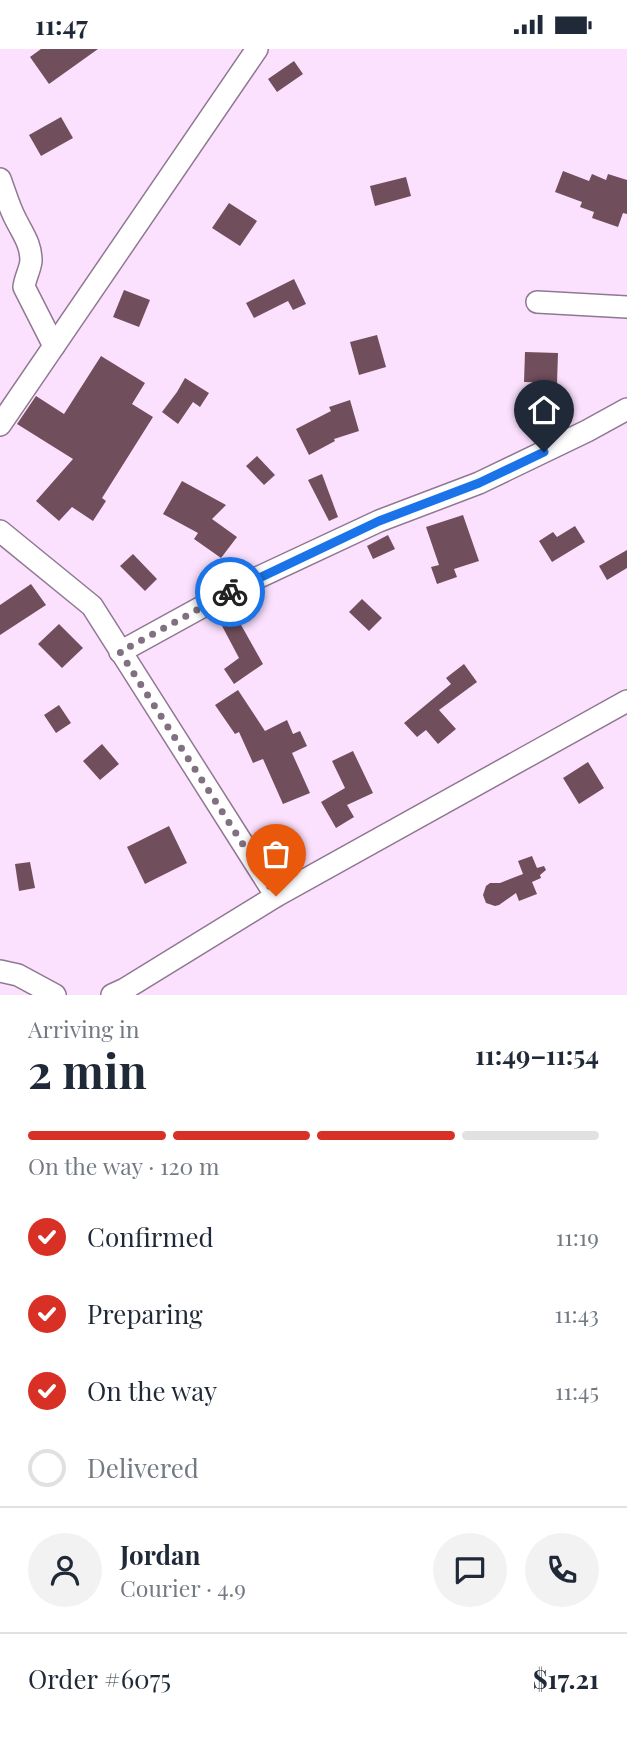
<!DOCTYPE html>
<html lang="en">
<head>
<meta charset="utf-8">
<style>
	body { margin:0; font-family:"Playfair Display",serif; background:#f2f2f3; color:#1f2937; height:100vh; display:flex; flex-direction:column; font-size:26px; white-space:nowrap }
	* { box-sizing:border-box; margin:0 }
	p { font-size:23px; color:#747a83 }
	.icon { flex:none; width:38px; height:38px; fill:none; stroke:currentColor; stroke-width:2; stroke-linecap:round; stroke-linejoin:round }
	.map { position:relative; height:946px; overflow:hidden }
	.details { display:flex; flex-direction:column; background:#fff; flex:1 }
	.details>* { flex:none }
	.pin { position:absolute; display:grid; place-items:center; width:60px; height:60px; color:#fff; margin:-72px -30px; border-radius:50% 50% 50% 0; rotate:-45deg; box-shadow:0 0 7px #0007 }
	.pin .icon { rotate:45deg }
	.courier { position:absolute; display:grid; place-items:center; width:70px; height:70px; margin:-35px; border:5px solid #1a73e8; border-radius:50%; background:#fff; color:#222; box-shadow:0 2px 9px #0007 }
	.headline em { font-style:normal; font-weight:700 }
	.headline div { display:flex; flex-direction:column-reverse }
	.headline { display:flex; align-items:center; justify-content:space-between; height:119px; padding:0 28px }
	h1 { font-size:46px; font-weight:700; line-height:52px }
	.bar { display:grid; grid-template-columns:repeat(4,1fr); gap:10px 7px; align-content:center; height:84px; padding:0 28px }
	.bar i { height:9px; border-radius:5px; background:#e0e1e3 }
	.bar .current { background:#d93025 }
	.bar p { grid-column:span 4 }
	.line { display:flex; align-items:center; gap:18px; padding:0 28px; border-top:2px solid #e0e1e3 }
	.line div { flex:1 }
	.round { display:grid; place-items:center; flex:none; width:74px; height:74px; border-radius:37px; background:#f2f2f3 }
	ol { padding:0 28px; list-style:none }
	li { display:flex; align-items:center; gap:21px; height:77px }
	li p { margin-inline-start:auto }
	li .icon { padding:7px; border-radius:50%; background:#d93025; color:#fff; stroke-width:4 }
	li:last-child { color:#747a83 }
	li i { width:38px; height:38px; border:4px solid #e0e1e3; border-radius:50% }
	.status { display:flex; justify-content:space-between; align-items:center; height:49px; padding:0 35px; background:#fff; direction:ltr }
	.status svg { height:19px; fill:currentColor }
	.map>svg:first-child { display:block }
</style>
</head>
<body>
<div class="status"><b>11:47</b><svg viewBox="0 0 49 12"><path d="M0 12V9h3v3zM5 12V6h3v6zM10 12V3h3v9zM15 12V0h3v12zM26 1h20v11H26zM47 4h2v5h-2z"/></svg></div>
<div class="map">
<svg width="627" height="946" viewBox="0 0 627 946">
	<rect width="100%" height="100%" fill="#fce1fe"/>
	<g fill="#714e5c">
		<polygon points="41,0 98,0 49,35 30,8"/>
		<polygon points="294,12 303,25 277,43 268,30"/>
		<polygon points="61,68 73,89 41,107 29,86"/>
		<polygon points="563,122 589,132 592,125 606,131 608,125 627,131 627,165 623,164 618,178 592,169 594,163 580,158 582,153 555,143"/>
		<polygon points="406,128 411,147 375,157 370,137"/>
		<polygon points="229,154 257,172 240,197 212,179"/>
		<polygon points="294,230 306,255 293,261 288,252 254,269 246,254"/>
		<polygon points="124,241 150,251 139,278 113,268"/>
		<polygon points="377,286 386,318 359,326 350,293"/>
		<polygon points="525,303 558,304 557,334 524,333"/>
		<polygon points="101,307 145,334 132,355 153,368 102,449 106,452 93,472 72,458 59,472 36,452 73,410 17,375 36,347 64,365"/>
		<polygon points="185,329 209,344 200,358 193,353 178,375 162,363 177,343"/>
		<polygon points="350,351 359,382 334,390 335,392 309,406 296,380 331,362 329,358"/>
		<polygon points="257,407 275,426 264,436 246,417"/>
		<polygon points="322,425 338,468 329,472 308,431"/>
		<polygon points="182,432 226,456 212,470 237,488 221,509 194,490 198,484 163,465"/>
		<polygon points="463,466 479,512 454,520 457,528 437,535 431,518 439,516 426,478"/>
		<polygon points="575,477 585,493 552,513 539,492 553,483 557,488"/>
		<polygon points="388,486 395,500 373,510 367,497"/>
		<polygon points="627,501 627,519 607,531 599,517"/>
		<polygon points="133,505 157,530 145,542 120,517"/>
		<polygon points="31,535 46,556 0,586 0,556"/>
		<polygon points="362,550 382,569 369,582 349,563"/>
		<polygon points="236,567 263,615 234,635 224,620 239,609 221,575"/>
		<polygon points="59,575 83,599 62,619 38,595"/>
		<polygon points="464,615 477,633 439,661 456,680 438,695 426,681 417,688 404,674 451,635 446,629"/>
		<polygon points="238,641 265,682 287,671 293,685 300,682 307,697 292,704 310,744 283,755 263,710 253,714 239,683 235,685 215,656"/>
		<polygon points="59,656 71,674 56,684 44,666"/>
		<polygon points="102,695 119,715 100,731 83,712"/>
		<polygon points="353,702 373,744 347,756 354,768 336,779 321,753 345,739 332,712"/>
		<polygon points="588,713 604,739 579,755 563,729"/>
		<polygon points="169,777 187,814 145,835 127,798"/>
		<polygon points="532,807 537,819 544,817 546,821 540,826 541,829 532,833 537,845 519,852 516,844 499,856 495,857 486,854 483,846 486,837 490,834 500,834 523,825 518,812"/>
		<polygon points="30,813 35,839 19,842 15,815"/>
	</g>
	<g fill="none" stroke-linecap="round" stroke-linejoin="round">
		<g stroke="#8f7892" stroke-width="24">
			<g id="minor">
				<path d="M0 130C5 143 9 158 16 171 23 185 31 195 31 212 30 221 25 229 24 238L54 297"/>
				<polyline points="537,253 627,258"/>
				<polyline points="0,376 257,0"/>
				<polyline points="0,482 92,557 276,847"/>
				<polyline points="120,603 240,537 379,472 479,434 587,382 627,360"/>
				<polyline points="0,922 18,926 55,946"/>
				<polyline points="112,946 125,940 276,847 627,652"/>
			</g>
		</g>
		<use href="#minor" stroke="#fff" stroke-width="21"/>
	</g>
	<g fill="none" stroke-linecap="round" stroke-linejoin="round">
		<polyline stroke="#807081" stroke-width="7" stroke-dasharray="0 12.6" points="230,543 120,603 276,847"/>
		<polyline stroke="#1a73e8" stroke-width="9" points="230,543 379,472 479,434 544,403"/>
	</g>
</svg>
<div class="pin" style="left:276px;top:847px;background:#ea580c"><svg class="icon" aria-label="bag" viewBox="0 0 24 24"><path d="M5 8h14l-1 12H6zM9 8a3 3 0 0 1 6 0"/></svg></div>
<div class="pin" style="left:544px;top:403px;background:#1f2937"><svg class="icon" aria-label="home" viewBox="0 0 24 24"><path d="M3 11l9-7 9 7M6 9v11h12V9"/></svg></div>
<div class="courier" style="left:230px;top:543px"><svg class="icon" aria-label="bike" viewBox="0 0 24 24"><circle cx="6" cy="16" r="4"/><circle cx="18" cy="16" r="4"/><path d="M6 16l4-8h5l3 8M10 8l3 8H6M13 5h3"/></svg></div>
</div>
<section class="details">
<div class="headline"><div><h1>2 min</h1><p>Arriving in</p></div><em>11:49–11:54</em></div>
<div class="bar"><i class="current"></i><i class="current"></i><i class="current"></i><i></i><p>On the way · 120 m</p></div>
<ol>
<li><svg class="icon" aria-label="check" viewBox="0 0 24 24"><path d="M5 12l5 5 9-10"/></svg>Confirmed<p>11:19</p></li>
<li><svg class="icon" aria-label="check" viewBox="0 0 24 24"><path d="M5 12l5 5 9-10"/></svg>Preparing<p>11:43</p></li>
<li><svg class="icon" aria-label="check" viewBox="0 0 24 24"><path d="M5 12l5 5 9-10"/></svg>On the way<p>11:45</p></li>
<li><i></i>Delivered</li>
</ol>
<div class="line" style="height:126px"><a class="round"><svg class="icon" aria-label="person" viewBox="0 0 24 24"><circle cx="12" cy="8" r="4"/><path d="M4 21q1-7 8-7t8 7"/></svg></a><div><b>Jordan</b><p>Courier · 4.9</p></div><a class="round"><svg class="icon" aria-label="chat" viewBox="0 0 24 24"><path d="M4 5h16v11H9l-5 4z"/></svg></a><a class="round"><svg class="icon" aria-label="phone" viewBox="0 0 24 24"><path d="M5 4h4l2 5-3 2q2 4 5 5l2-3 5 2v4C11 20 4 13 5 4z"/></svg></a></div>
<div class="line" style="height:91px"><div>Order #6075</div><b>$17.21</b></div>
</section>
</body>
</html>
